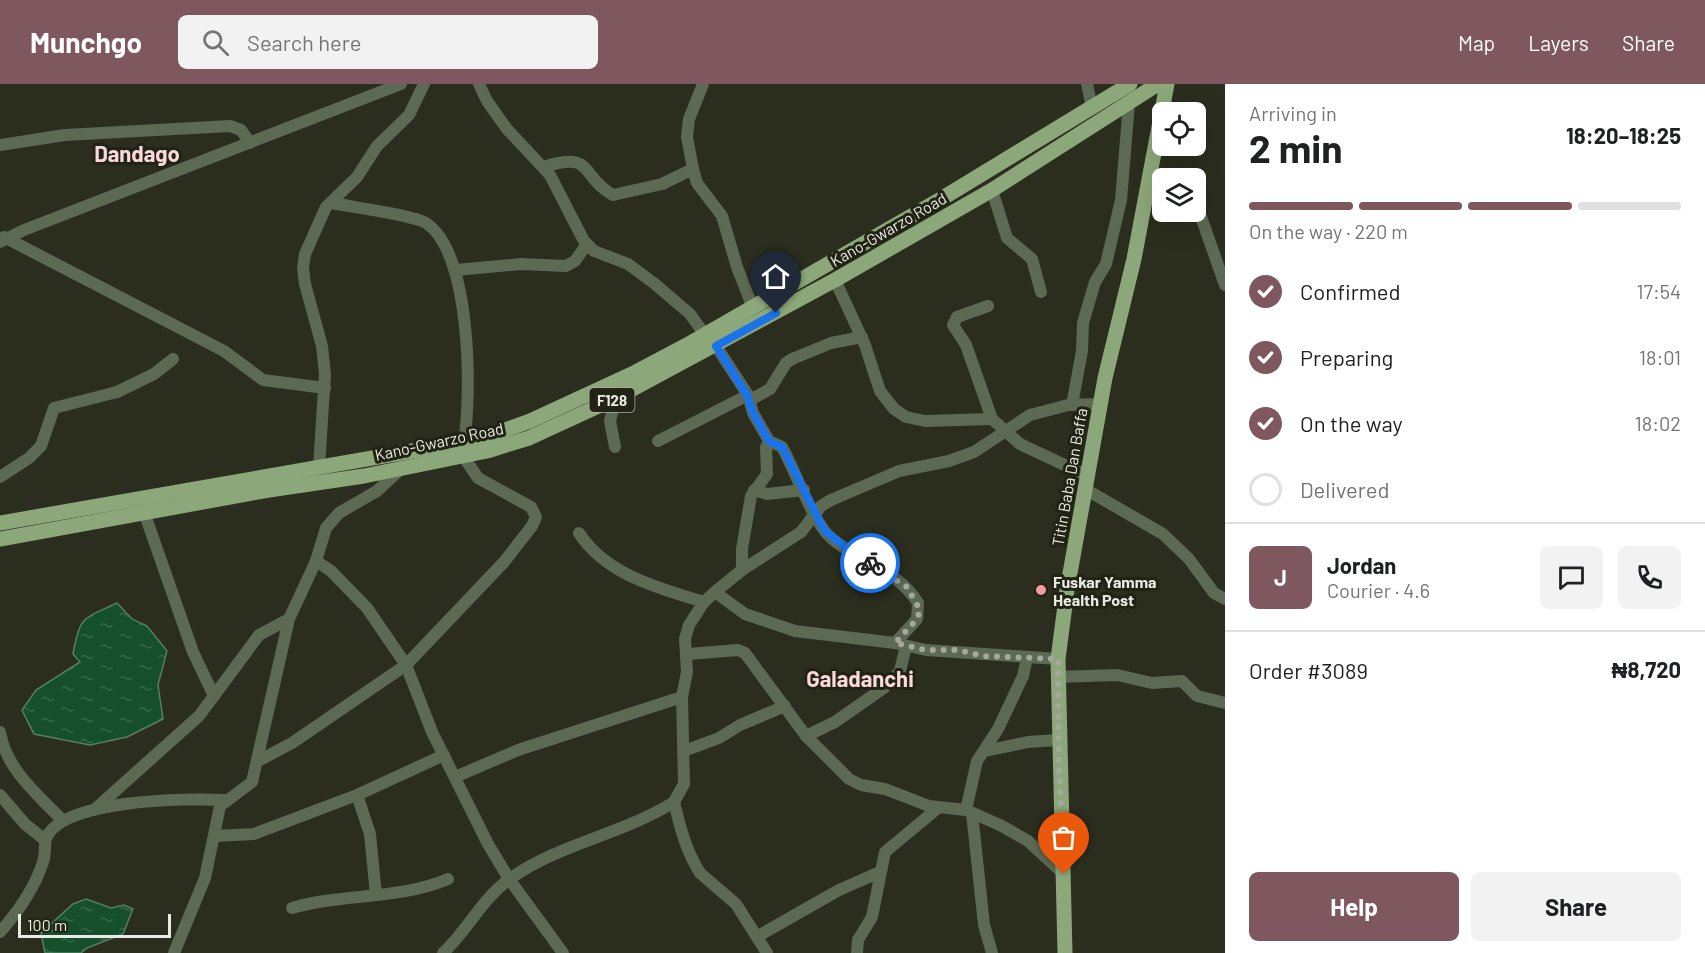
<!DOCTYPE html>
<html lang="en">
<head>
<meta charset="utf-8">
<style>
	body { margin:0; font-family:Barlow,sans-serif; background:#f2f2f2; color:#202124; height:100vh; display:flex; flex-direction:column; font-size:22px; white-space:nowrap }
	* { box-sizing:border-box; margin:0 }
	p { font-size:20px; color:#757577 }
	.icon { flex:none; width:33px; height:33px; fill:none; stroke:currentColor; stroke-width:2; stroke-linecap:round; stroke-linejoin:round }
	.map { position:relative; flex:1; overflow:hidden }
	.details { display:flex; flex-direction:column; background:#fff; width:480px }
	.details>* { flex:none }
	.controls { position:absolute; left:1152px; top:18px; display:grid; gap:12px }
	.controls a { display:grid; place-items:center; width:54px; height:54px; border-radius:9px; background:#fff; box-shadow:0 6px 24px #0002; font-size:30px }
	.scale { position:absolute; left:18px; bottom:15px; width:153px; box-sizing:border-box; padding-left:6px; border:3px solid #e9ebe2; border-top:0; font-size:16px; line-height:21px; white-space:nowrap; color:#e9ebe2; -webkit-text-stroke:4px #212315; paint-order:stroke }
	.pin { position:absolute; display:grid; place-items:center; width:51px; height:51px; color:#fff; margin:-62px -26px; border-radius:50% 50% 50% 0; rotate:-45deg; box-shadow:0 0 6px #0007 }
	.pin .icon { rotate:45deg }
	.courier { position:absolute; display:grid; place-items:center; width:60px; height:60px; margin:-30px; border:4px solid #1a73e8; border-radius:50%; background:#fff; color:#222; box-shadow:0 2px 8px #0007 }
	.summary em { font-style:normal; font-weight:700 }
	.summary div { display:flex; flex-direction:column-reverse }
	.summary { display:flex; align-items:center; justify-content:space-between; height:102px; padding:0 24px }
	h1 { font-size:39px; font-weight:700; line-height:45px }
	.bar { display:grid; grid-template-columns:repeat(4,1fr); gap:9px 6px; align-content:center; height:72px; padding:0 24px }
	.bar i { height:8px; border-radius:4px; background:#e0e0e0 }
	.bar .on { background:#7f575e }
	.bar p { grid-column:span 4 }
	.line { display:flex; align-items:center; gap:15px; padding:0 24px; border-top:2px solid #e0e0e0 }
	.line div { flex:1 }
	.round { display:grid; place-items:center; flex:none; width:63px; height:63px; border-radius:9px; background:#f2f2f2 }
	ol { padding:0 24px; list-style:none }
	li { display:flex; align-items:center; gap:18px; height:66px }
	li p { margin-inline-start:auto }
	li .icon { padding:6px; border-radius:50%; background:#7f575e; color:#fff; stroke-width:4 }
	li:last-child { color:#757577 }
	li i { width:33px; height:33px; border:3px solid #e0e0e0; border-radius:50% }
	.cta { display:flex; gap:12px; margin-top:auto; padding:12px 24px }
	.cta a { flex:1; height:69px; border-radius:9px; background:#7f575e; color:#fff; font-size:24px; font-weight:700; line-height:69px; text-align:center }
	.cta a+a { background:#f2f2f2; color:#202124 }
	header { display:flex; align-items:center; gap:36px; box-sizing:border-box; height:84px; padding:0 30px; background:#7f575e; color:#fff }
	header strong { font-size:28px }
	nav { display:flex; gap:33px; margin-inline-start:auto; font-size:21px }
	.search { width:420px; height:54px; background:#f2f2f2; display:flex; align-items:center; gap:15px; box-sizing:border-box; padding:0 21px; border-radius:9px; color:#757577; font-size:22px }
	main { display:flex; flex:1; min-height:0 }
	.map>svg:first-child { display:block }
</style>
</head>
<body>
<header>
<strong>Munchgo</strong>
<div class="search"><svg class="icon" aria-label="search" viewBox="0 0 24 24"><circle cx="10" cy="10" r="6"/><path d="M15 15l6 6"/></svg>Search here</div>
<nav><a>Map</a><a>Layers</a><a>Share</a></nav>
</header>
<main>
<div class="map">
<svg width="1225" height="869" viewBox="0 0 1225 869">
	<defs>
		<pattern id="water-ripples" width="26" height="14" patternUnits="userSpaceOnUse" patternTransform="scale(1.5)"><rect width="26" height="14" fill="#154f2c"/><path d="M2 4q2-2 4 0t4 0M15 11q2-2 4 0t4 0" fill="none" stroke="#37684a"/></pattern>
	</defs>
	<rect width="100%" height="100%" fill="#2b2d1e"/>
	<g fill="url(#water-ripples)" stroke="#557e63" stroke-width="1.5">
		<path d="M117 519 132 535 147 542 167 567 158 601 163 635 127 653 90 661 34 650 22 626 36 606 80 578 73 570C80 531 83 535 117 519Z"/>
		<polygon points="86,815 111,824 124,821 133,825 123,850 87,864 81,869 45,869 41,849 73,820"/>
	</g>
	<g fill="none" stroke-linecap="round" stroke-linejoin="round">
		<g stroke="#5c6953" stroke-width="12">
			<polyline points="479,0 487,17 507,45 550,91 584,157 594,167 628,180 655,200 690,230 705,251"/>
			<polyline points="703,0 689,35 687,53 693,85 697,99 722,132 737,183 753,224"/>
			<polyline points="1087,0 1092,24"/>
			<polyline points="0,61 65,51 230,42 241,46 250,59"/>
			<path d="M543 83C596 67 578 91 613 111L662 100 693 85"/>
			<polyline points="992,106 1007,154 1032,175 1041,208"/>
			<path d="M332 119C352 123 413 131 426 139 471 168 472 309 464 358"/>
			<polyline points="1200,130 1225,201"/>
			<polyline points="4,153 224,267 263,296 325,304"/>
			<polyline points="0,158 24,146 401,0"/>
			<polyline points="456,186 521,180 566,182 575,177 587,160"/>
			<polyline points="835,196 865,261 880,307 894,325 906,333 925,337 992,335"/>
			<polyline points="988,222 957,233 953,241 966,261 992,335 1020,360 1088,392"/>
			<path d="M716 262 748 311 753 329 769 357 782 363C795 386 812 436 830 453 859 479 897 485 918 519L917 535 895 559"/>
			<polyline points="750,316 770,305 786,279 792,275 831,259 862,253"/>
			<polyline points="1072,321 1082,267 1083,239 1095,198 1106,180 1121,116 1129,19"/>
			<polyline points="658,357 748,311"/>
			<polyline points="615,363 610,337 616,314"/>
			<polyline points="319,383 325,290 322,262 305,200 303,184 305,170 326,123 357,93 377,62 409,31 424,0"/>
			<polyline points="0,393 29,374 41,362 54,324 117,308 154,290 173,275"/>
			<polyline points="1085,405 1163,450 1189,475 1214,509 1225,515"/>
			<polyline points="754,406 767,410 804,406"/>
			<polyline points="144,428 193,568 214,612"/>
			<path d="M579 449C606 491 659 504 704 518"/>
			<polyline points="316,477 331,487 367,524 406,581 432,648 488,760 509,795 563,869"/>
			<polyline points="742,486 742,465 751,412 767,390 766,363 769,357"/>
			<polyline points="715,508 745,530 795,547 895,559 926,566 1058,575"/>
			<polyline points="688,570 738,566 745,569 806,652 849,695 861,701 885,705 929,722 966,726 1002,742 1028,757 1064,790"/>
			<polyline points="1057,593 1117,591 1152,599 1182,597 1197,612 1225,619"/>
			<path d="M0 648C6 685 37 710 62 736"/>
			<polyline points="806,652 835,638 885,603 900,587 906,562"/>
			<polyline points="684,667 719,654 740,641 785,622"/>
			<polyline points="985,667 1028,658 1058,656"/>
			<polyline points="258,677 292,659 406,581 504,478 532,442 536,433 531,423 478,394 463,372"/>
			<polyline points="455,693 518,666 682,613"/>
			<polyline points="0,711 25,740 45,756"/>
			<polyline points="357,711 370,750 376,811"/>
			<polyline points="94,726 199,632 259,551 289,535"/>
			<polyline points="966,726 977,677 998,645 1023,592 1027,574"/>
			<polyline points="972,729 984,841 992,869"/>
			<polyline points="215,752 254,750 357,711 444,671"/>
			<path d="M292 824C343 809 399 816 448 795"/>
			<path d="M0 848C17 829 35 803 43 778 46 770 44 761 46 755 60 715 188 714 224 716"/>
			<polyline points="758,852 839,806 880,788"/>
			<polyline points="174,869 205,794 220,722 252,698 289,535 316,477 326,444 339,429 377,407 403,383"/>
			<path d="M443 869C468 846 482 814 511 794 561 759 623 750 674 718"/>
			<path d="M767 869 736 820 700 789C686 767 680 743 674 718L684 700 682 613 687 588 685 555 689 541 704 518 715 508 742 486 801 448 821 422 831 416 899 387 949 377 974 368 1030 331 1068 321 1100 320"/>
			<polyline points="857,869 858,856 872,833 885,768 938,724"/>
		</g>
		<g stroke="#8ca779" stroke-width="15">
			<polyline points="0,439 464,358 494,350 530,337 636,288 687,261 941,115 1130,0"/>
			<polyline points="0,455 269,406 364,392 487,367 529,354 616,314 835,196 992,106 1158,0"/>
			<polyline points="1065,869 1058,575 1067,506 1105,294 1134,175 1167,0"/>
		</g>
	</g>
	<g fill="none" stroke-linecap="round" stroke-linejoin="round">
		<polyline stroke="#a6a89d" stroke-width="6" stroke-dasharray="0 10.8" points="870,479 907,503 920,526 917,535 895,559 926,566 958,566 983,572 1058,575 1059,683 1064,790"/>
		<polyline stroke="#1a73e8" stroke-width="8" points="776,229 716,262 747,311 753,329 769,357 782,363 824,446 854,470 870,479"/>
	</g>
	<circle fill="#f49aa5" stroke="#212315" stroke-width="2" cx="1041" cy="506" r="6"/>
	<g text-anchor="middle" dominant-baseline="central" stroke-width="6" stroke-linejoin="round" paint-order="stroke">
		<rect fill="#212315" stroke="#adafa4" stroke-width="1.5" x="589.5" y="304" width="45" height="24" rx="4.5"/>
		<g font-size="15" font-weight="bold" fill="#e9ebe2">
			<text x="612" y="316">F128</text>
		</g>
		<g font-size="16" fill="#e9ebe2" stroke="#212315">
			<text transform="translate(888 145) rotate(-30)">Kano-Gwarzo Road</text>
			<text transform="translate(439 357) rotate(-12)">Kano-Gwarzo Road</text>
			<text transform="translate(1069 393) rotate(-80)">Titin Baba Dan Baffa</text>
		</g>
		<g font-size="16" font-weight="bold" fill="#e9ebe2" stroke="#212315" text-anchor="start">
			<text x="1053" y="497">Fuskar Yamma<tspan x="1053" dy="18">Health Post</tspan></text>
		</g>
		<g font-size="22" font-weight="bold" fill="#fbd8db" stroke="#212315">
			<text x="137" y="69">Dandago</text>
			<text x="860" y="594">Galadanchi</text>
		</g>
	</g>
</svg>
<div class="controls">
<a><svg class="icon" aria-label="locate" viewBox="0 0 24 24"><circle cx="12" cy="12" r="6"/><path d="M12 2v4M12 18v4M2 12h4M18 12h4"/></svg></a>
<a><svg class="icon" aria-label="layers" viewBox="0 0 24 24"><path d="M12 4l9 5-9 5-9-5zM3 14l9 5 9-5"/></svg></a>
</div>
<div class="scale">100 m</div>
<div class="pin" style="left:1064px;top:790px;background:#ea580c"><svg class="icon" aria-label="bag" viewBox="0 0 24 24"><path d="M5 8h14l-1 12H6zM9 8a3 3 0 0 1 6 0"/></svg></div>
<div class="pin" style="left:776px;top:229px;background:#1f2937"><svg class="icon" aria-label="home" viewBox="0 0 24 24"><path d="M3 11l9-7 9 7M6 9v11h12V9"/></svg></div>
<div class="courier" style="left:870px;top:479px"><svg class="icon" aria-label="bike" viewBox="0 0 24 24"><circle cx="6" cy="16" r="4"/><circle cx="18" cy="16" r="4"/><path d="M6 16l4-8h5l3 8M10 8l3 8H6M13 5h3"/></svg></div>
</div>
<section class="details">
<div class="summary"><div><h1>2 min</h1><p>Arriving in</p></div><em>18:20–18:25</em></div>
<div class="bar"><i class="on"></i><i class="on"></i><i class="on"></i><i></i><p>On the way · 220 m</p></div>
<ol>
<li><svg class="icon" aria-label="check" viewBox="0 0 24 24"><path d="M5 12l5 5 9-10"/></svg>Confirmed<p>17:54</p></li>
<li><svg class="icon" aria-label="check" viewBox="0 0 24 24"><path d="M5 12l5 5 9-10"/></svg>Preparing<p>18:01</p></li>
<li><svg class="icon" aria-label="check" viewBox="0 0 24 24"><path d="M5 12l5 5 9-10"/></svg>On the way<p>18:02</p></li>
<li><i></i>Delivered</li>
</ol>
<div class="line" style="height:108px"><b class="round" style="background:#7f575e;color:#fff">J</b><div><b>Jordan</b><p>Courier · 4.6</p></div><a class="round"><svg class="icon" aria-label="chat" viewBox="0 0 24 24"><path d="M4 5h16v11H9l-5 4z"/></svg></a><a class="round"><svg class="icon" aria-label="phone" viewBox="0 0 24 24"><path d="M5 4h4l2 5-3 2q2 4 5 5l2-3 5 2v4C11 20 4 13 5 4z"/></svg></a></div>
<div class="line" style="height:78px"><div>Order #3089</div><b>₦8,720</b></div>
<div class="cta"><a>Help</a><a>Share</a></div>
</section>
</main>
</body>
</html>
